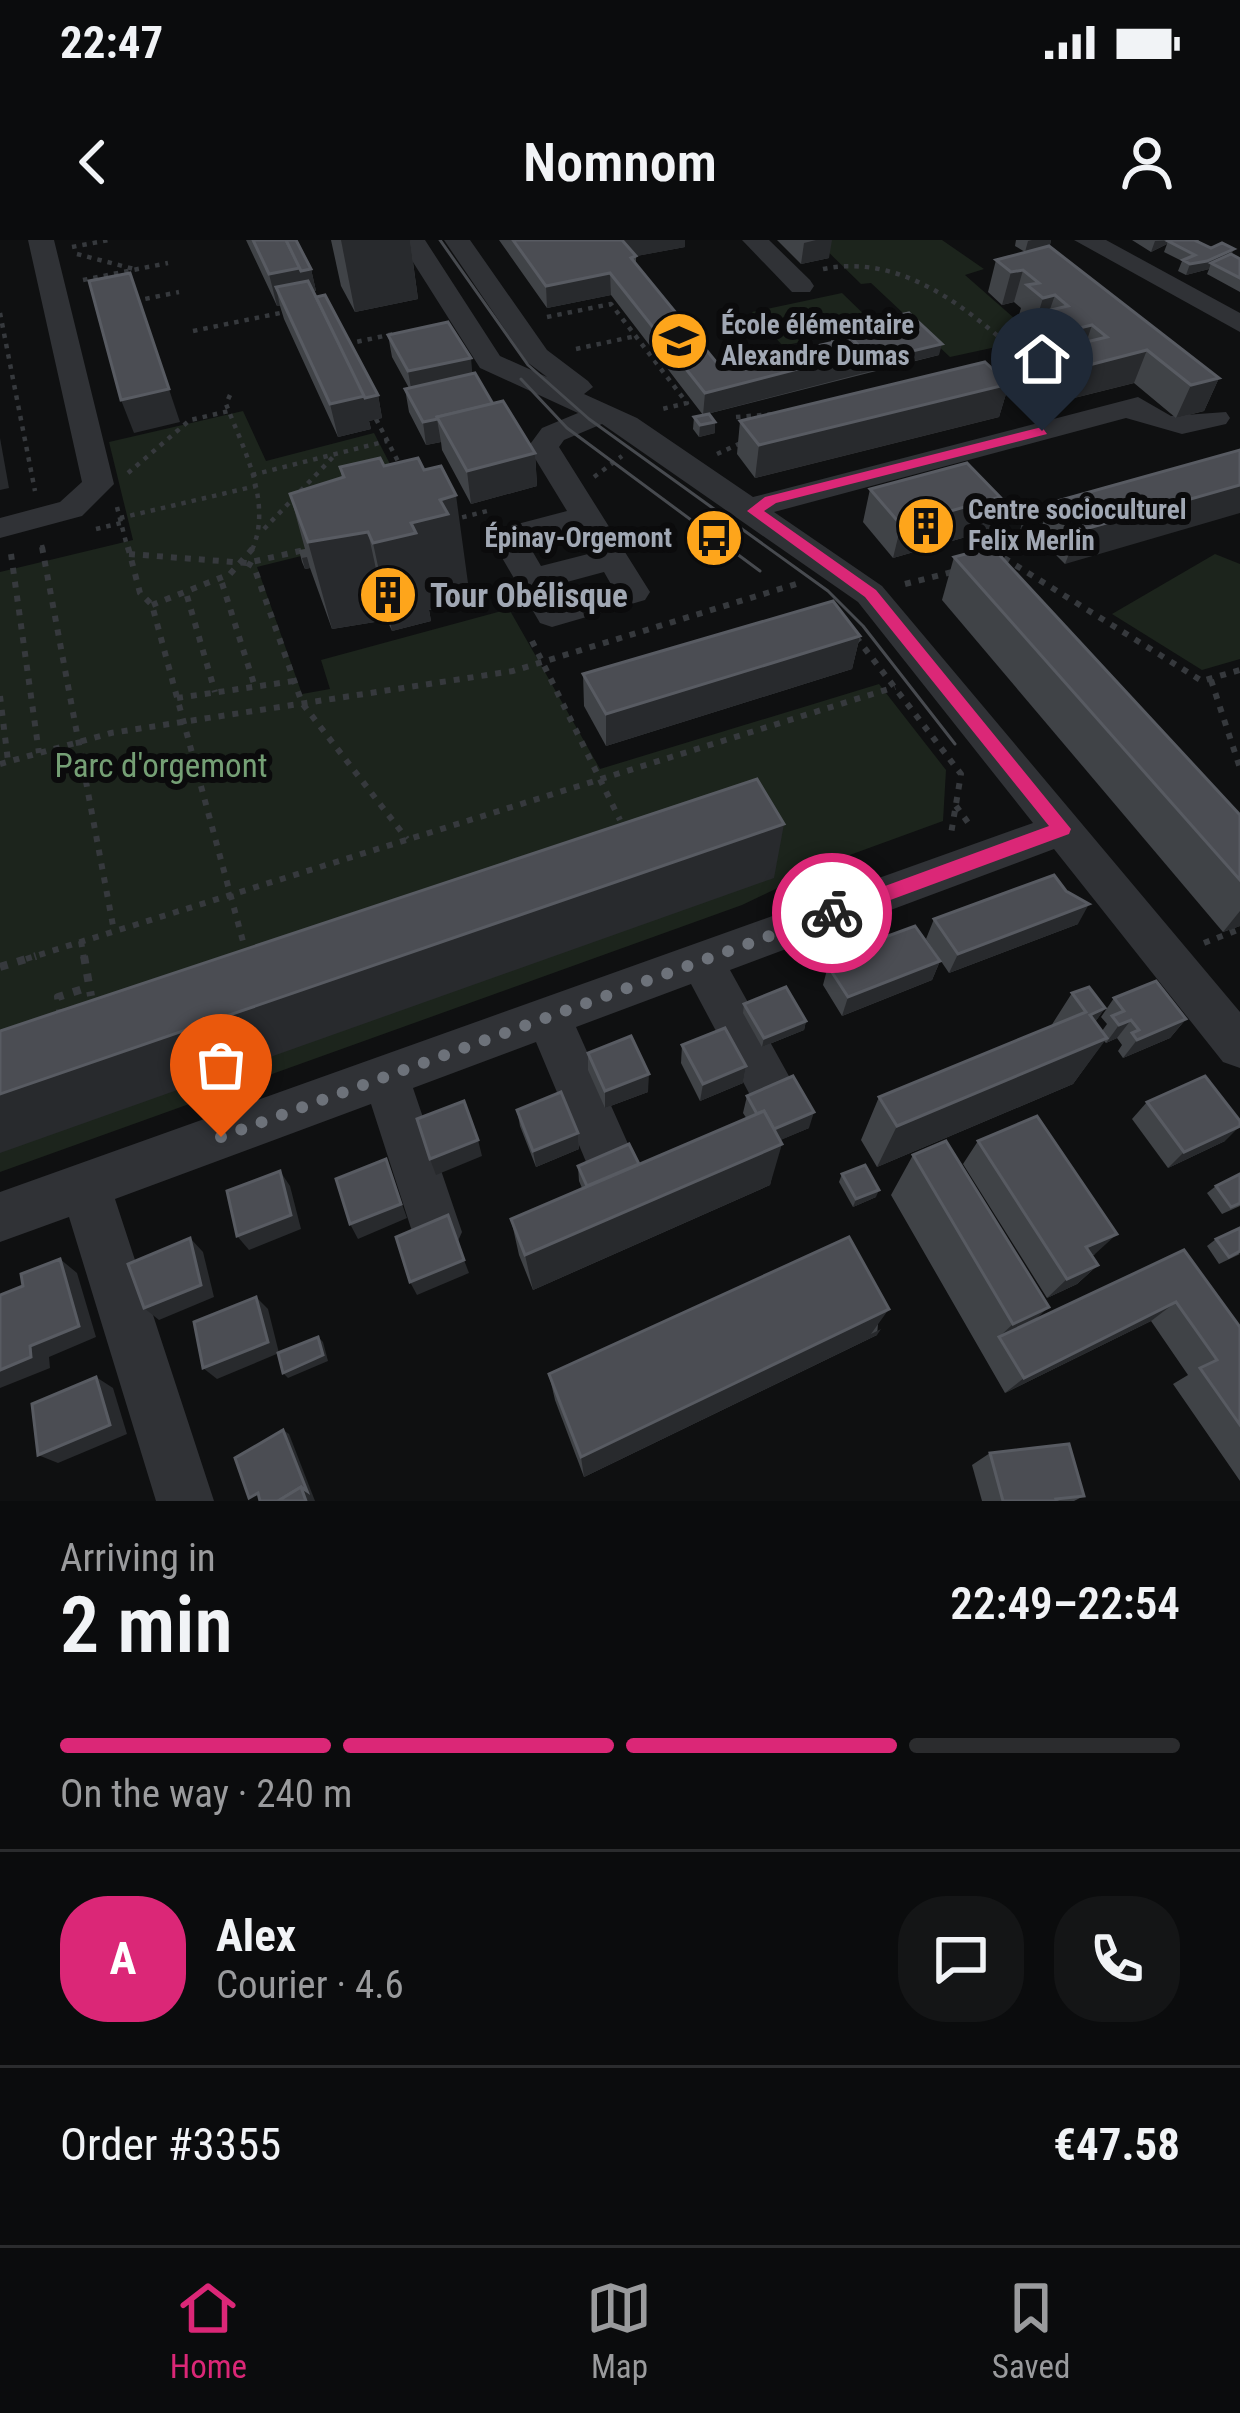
<!DOCTYPE html>
<html lang="en">
<head>
<meta charset="utf-8">
<style>
	body { margin:0; font-family:"Roboto Condensed",sans-serif; background:#141516; color:#f1f3f6; height:100vh; display:flex; flex-direction:column; font-size:45px; white-space:nowrap }
	* { box-sizing:border-box; margin:0 }
	p { font-size:39px; color:#9a9b9d }
	.icon { flex:none; width:66px; height:66px; fill:none; stroke:currentColor; stroke-width:2; stroke-linecap:round; stroke-linejoin:round }
	.map { position:relative; height:1261px; overflow:hidden }
	.details { display:flex; flex-direction:column; background:#0b0c0d; flex:1 }
	.details>* { flex:none }
	.pin { position:absolute; display:grid; place-items:center; width:102px; height:102px; color:#fff; margin:-123px -51px; border-radius:50% 50% 50% 0; rotate:-45deg; box-shadow:0 0 12px #0007 }
	.pin .icon { rotate:45deg }
	.courier { position:absolute; display:grid; place-items:center; width:120px; height:120px; margin:-60px; border:9px solid #db2777; border-radius:50%; background:#fff; color:#222; box-shadow:0 3px 15px #0007 }
	.headline em { font-style:normal; font-weight:600 }
	.headline div { display:flex; flex-direction:column-reverse }
	.headline { display:flex; align-items:center; justify-content:space-between; height:204px; padding:0 60px }
	h1 { font-size:78px; font-weight:600; line-height:90px }
	.bar { display:grid; grid-template-columns:repeat(4,1fr); gap:18px 12px; align-content:center; height:144px; padding:0 60px }
	.bar i { height:15px; border-radius:9px; background:#2b2c2e }
	.bar .current { background:#db2777 }
	.bar p { grid-column:span 4 }
	.line { display:flex; align-items:center; gap:30px; padding:0 60px; border-top:3px solid #2b2c2e }
	.line div { flex:1 }
	.round { display:grid; place-items:center; flex:none; width:126px; height:126px; border-radius:48px; background:#141516 }
	.status { display:flex; justify-content:space-between; align-items:center; height:84px; padding:0 60px; background:#0b0c0d; direction:ltr }
	.status svg { height:33px; fill:currentColor }
	header { display:flex; justify-content:space-between; align-items:center; height:156px; padding:0 60px; background:#0b0c0d; font-size:54px; font-weight:600 }
	.menu { display:flex; justify-content:space-around; align-items:center; height:168px; border-top:3px solid #2b2c2e; background:#0b0c0d; font-size:33px; color:#9a9b9d }
	.menu a { display:grid; justify-items:center; gap:6px }
	.menu .current { color:#db2777 }
	.map>svg:first-child { display:block }
</style>
</head>
<body>
<div class="status"><b>22:47</b><svg viewBox="0 0 49 12"><path d="M0 12V9h3v3zM5 12V6h3v6zM10 12V3h3v9zM15 12V0h3v12zM26 1h20v11H26zM47 4h2v5h-2z"/></svg></div>
<header><svg class="icon" aria-label="back" viewBox="0 0 24 24"><path d="M15 5l-7 7 7 7"/></svg>Nomnom<svg class="icon" aria-label="person" viewBox="0 0 24 24"><circle cx="12" cy="8" r="4"/><path d="M4 21q1-7 8-7t8 7"/></svg></header>
<div class="map">
<svg width="1240" height="1261" viewBox="0 0 1240 1261">
	<rect width="100%" height="100%" fill="#0f1011"/>
	<g fill="#1c241c">
		<polygon points="816,0 942,0 984,29 965,35 1037,98 950,117 871,43 861,44"/>
		<polygon points="842,53 875,85 783,106 752,72"/>
		<polygon points="243,171 266,221 374,193 422,286 257,327 302,454 330,449 321,420 509,369 600,529 879,444 946,530 943,581 836,620 742,665 0,932 0,332 133,300 109,202"/>
		<polygon points="1215,314 1240,324 1240,419 1202,430 1112,374"/>
	</g>
	<g fill="none" stroke-linecap="round" stroke-linejoin="round">
		<g stroke="#36393d" stroke-width="4.5" stroke-dasharray="4.5 6" stroke-linecap="butt">
			<polyline points="72,7 109,0"/>
			<polyline points="77,14 134,29"/>
			<path d="M823 29C902 13 967 68 1023 118L1021 130 1055 161"/>
			<polyline points="83,40 168,23"/>
			<polyline points="135,61 179,52"/>
			<polyline points="0,73 35,251"/>
			<polyline points="547,77 611,64 687,163 658,170"/>
			<polyline points="193,91 285,72"/>
			<polyline points="347,104 393,94"/>
			<polyline points="576,109 636,96"/>
			<path d="M230 155 226 164C243 208 273 263 252 310"/>
			<polyline points="736,177 775,174"/>
			<polyline points="376,179 402,229"/>
			<polyline points="717,214 743,202"/>
			<polyline points="128,233 190,180 229,171"/>
			<polyline points="252,235 387,201"/>
			<polyline points="594,237 622,216"/>
			<polyline points="117,267 128,310"/>
			<polyline points="120,278 256,246"/>
			<polyline points="452,280 491,270"/>
			<polyline points="96,289 121,283"/>
			<polyline points="264,289 334,216"/>
			<polyline points="42,305 43,310"/>
			<polyline points="1017,310 1026,277 1052,270"/>
		</g>
		<g stroke="#36393d" stroke-width="6" stroke-dasharray="6 8" stroke-linecap="butt">
			<polyline points="42,307 114,691"/>
			<polyline points="128,307 140,353 152,365 244,705"/>
			<polyline points="11,314 39,513"/>
			<polyline points="129,314 247,323 304,310"/>
			<polyline points="1004,318 1202,441 1240,430"/>
			<polyline points="998,320 1019,307"/>
			<polyline points="247,323 254,327 302,463 407,599"/>
			<polyline points="222,343 255,447"/>
			<polyline points="905,344 956,331"/>
			<polyline points="187,356 215,452"/>
			<polyline points="152,365 230,334 254,307"/>
			<polyline points="856,397 961,534 951,594"/>
			<polyline points="532,401 620,580"/>
			<polyline points="1211,440 1240,528"/>
			<polyline points="0,456 8,521"/>
			<polyline points="177,458 294,441"/>
			<polyline points="0,524 111,493 513,431 796,344"/>
			<polyline points="956,566 972,588"/>
			<polyline points="81,701 84,719"/>
			<polyline points="1204,703 1240,689"/>
			<polyline points="26,719 895,447"/>
		</g>
		<g stroke="#36393d" stroke-width="8" stroke-dasharray="8 10" stroke-linecap="butt">
			<polyline points="84,716 91,756"/>
			<polyline points="0,727 36,716"/>
			<polyline points="61,777 58,757 89,747"/>
		</g>
		<g fill="#303236" fill-rule="evenodd">
			<polygon points="28,0 54,0 114,244 82,276 0,298 0,278 60,262 82,242"/>
			<path d="M399 0H425L500 116 547 137 527 122 444 0H470L547 110 588 141 593 147 584 154 637 178 753 257 1138 157 1171 176 1226 172 1230 178 1226 184 1182 194 1126 178 774 272 882 346 1240 772V828L1223 822 1054 609 730 730 800 856 793 872 776 878 759 872 691 744 576 787 637 924 630 941 612 948 594 941 536 802 413 848 462 992 454 1010 436 1018 418 1010 371 864 115 959 214 1261H156L69 977 0 1002V952L1033 583 858 362 602 184 564 200 559 207 650 352 645 360 552 387 540 383 490 297 495 290 567 271 528 207 542 188 578 173 480 128ZM577 289 592 313 541 326 527 302ZM604 332 612 346 561 361 552 346Z"/>
			<polygon points="742,0 769,0 810,40 814,46 810,52 792,52"/>
			<polygon points="1074,0 1106,0 1240,73 1240,92"/>
		</g>
		<g stroke="#474a4f" stroke-width="3">
			<polyline points="440,0 528,125 589,179 828,351 863,386 955,504"/>
			<polyline points="521,139 567,188 760,331"/>
		</g>
	</g>
	<g fill="#404347">
		<polygon points="246,0 296,0 311,29 316,51 313,51 378,155 382,178 369,181 371,189 338,197 284,79 280,66 277,66"/>
		<polygon points="331,0 410,0 418,59 355,72 341,46"/>
		<polygon points="499,0 685,0 685,7 636,16 636,24 721,128 831,103 831,90 939,115 703,175 611,55 547,68"/>
		<polygon points="777,0 816,0 829,18 801,24"/>
		<polygon points="1016,0 1051,0 1050,5 1025,12 1015,6"/>
		<polygon points="1132,0 1199,0 1198,2 1211,8 1232,15 1240,19 1240,52 1207,34 1209,29 1186,35 1178,31 1182,21 1164,12 1167,4 1151,12"/>
		<polygon points="1049,6 1219,138 1204,171 1176,178 1134,143 1074,158 1044,132 1031,128 1032,122 1027,118 1036,90 1033,91 1018,78 1021,68 1014,62 1002,65 988,52 996,20"/>
		<polygon points="388,95 472,134 493,163 535,213 537,246 471,264 442,210 441,202 426,205 409,172 405,149 409,148 392,117"/>
		<polygon points="1009,144 999,177 755,238 737,214 740,181"/>
		<polygon points="694,177 715,193 699,197 693,189"/>
		<polygon points="1240,210 1065,324 1038,297 1050,263"/>
		<polygon points="340,227 468,343 458,346 460,362 429,370 431,381 392,391 387,380 332,389 310,328 305,329 302,322 299,310 305,309 290,254 342,238"/>
		<polygon points="870,249 990,290 893,318 863,282"/>
		<polygon points="954,317 1240,575 1240,686 1223,692 942,360"/>
		<polygon points="860,396 852,429 606,506 584,466 583,434"/>
		<polygon points="934,679 1078,684 949,733 926,699"/>
		<polygon points="836,715 940,721 932,740 842,776 823,745 828,726 834,724"/>
		<polygon points="1072,753 1105,768 1095,782 1102,791 1107,784 1101,777 1114,758 1186,779 1170,798 1123,818 1118,811 1122,805 1117,798 1106,803 1104,801 1073,844 877,927 861,900 879,857 1051,786"/>
		<polygon points="744,764 806,781 804,790 762,807 743,773"/>
		<polygon points="682,805 746,826 743,843 700,861 681,823"/>
		<polygon points="588,813 648,852 605,868 588,830"/>
		<polygon points="747,856 809,888 780,900 770,945 533,1050 519,1015 511,979 582,948 579,941 578,926 639,924 747,879 743,873"/>
		<polygon points="1147,862 1225,901 1168,928 1132,879"/>
		<polygon points="517,870 578,893 579,909 536,927 520,886"/>
		<polygon points="978,901 1095,1014 1092,1016 1098,1025 1077,1044 1047,1058 963,924"/>
		<polygon points="913,915 1033,1082 1184,1010 1240,1087 1240,1241 1173,1144 1188,1135 1151,1081 1005,1153 891,955"/>
		<polygon points="842,934 876,957 853,967 839,942"/>
		<polygon points="1240,934 1240,966 1222,974 1207,953 1216,946"/>
		<polygon points="1216,999 1240,1014 1219,1024 1207,1006"/>
		<polygon points="878,1084 877,1095 584,1237 555,1160 549,1134"/>
		<polygon points="990,1213 1084,1256 1074,1261 982,1261 972,1225"/>
	</g>
	<g fill="#282a2d">
		<polygon points="341,0 410,0 418,59 355,72"/>
		<polygon points="621,0 685,0 685,7 621,19"/>
		<polygon points="816,0 832,0 829,18 801,24 804,3"/>
		<polygon points="1032,0 1051,0 1050,5 1025,12 1028,1"/>
		<polygon points="1177,0 1168,1 1167,4 1151,12 1155,1"/>
		<polygon points="1234,9 1230,19 1211,23 1209,29 1186,35 1190,24"/>
		<polygon points="300,28 311,29 316,51 306,53 276,47 280,66 277,66 269,34"/>
		<polygon points="1023,30 1014,62 1002,65 1011,32"/>
		<polygon points="130,33 180,182 134,193 121,160"/>
		<polygon points="610,33 611,55 547,68 546,46"/>
		<polygon points="1055,55 1049,72 1047,71 1041,89 1037,85 1036,90 1033,91 1043,58"/>
		<polygon points="1092,85 1081,118 1067,91"/>
		<polygon points="942,104 939,115 860,134 862,123"/>
		<polygon points="1147,110 1134,143 1074,158 1085,126"/>
		<polygon points="864,112 860,134 703,175 705,153"/>
		<polygon points="471,118 473,140 412,154 408,131"/>
		<polygon points="1219,138 1204,171 1176,178 1191,145"/>
		<polygon points="1009,144 999,177 755,238 759,205"/>
		<polygon points="378,155 382,178 369,181 371,189 338,197 330,164 365,156"/>
		<polygon points="437,179 441,202 426,205 423,182"/>
		<polygon points="715,182 715,193 699,197 700,185"/>
		<polygon points="0,198 9,248 0,250"/>
		<polygon points="535,213 537,246 471,264 467,231"/>
		<polygon points="1240,245 1240,273 1065,324 1078,291"/>
		<polygon points="456,255 468,343 458,346 460,362 429,370 431,381 392,391 373,303 411,283 440,260"/>
		<polygon points="1000,257 990,290 893,318 901,285"/>
		<polygon points="368,292 387,380 332,389 308,302"/>
		<polygon points="307,317 310,328 305,329 302,318"/>
		<polygon points="860,396 852,429 606,506 606,474"/>
		<polygon points="784,584 774,638 0,913 0,854"/>
		<polygon points="1089,664 1078,684 949,733 958,714"/>
		<polygon points="1240,671 1240,686 1223,692"/>
		<polygon points="940,721 932,740 842,776 848,757"/>
		<polygon points="1105,768 1075,811 1107,798 1073,844 877,927 897,886 1090,775"/>
		<polygon points="1186,779 1170,798 1123,818 1137,800"/>
		<polygon points="1131,780 1117,798 1106,803 1119,785"/>
		<polygon points="806,781 804,790 762,807 764,798"/>
		<polygon points="746,826 743,843 700,861 703,844"/>
		<polygon points="649,834 648,852 605,868 605,851"/>
		<polygon points="814,872 809,888 762,908 766,892"/>
		<polygon points="1240,886 1225,901 1168,928 1184,912"/>
		<polygon points="578,893 579,909 536,927 533,911"/>
		<polygon points="478,900 482,916 436,935 430,919"/>
		<polygon points="782,904 770,945 533,1050 525,1015"/>
		<polygon points="386,919 407,978 358,999 350,984"/>
		<polygon points="280,931 290,946 301,989 249,1010 237,996"/>
		<polygon points="879,950 876,957 853,967 856,959"/>
		<polygon points="1117,994 1095,1014 1066,1027 1086,1007"/>
		<polygon points="190,998 203,1012 214,1057 159,1080 144,1068"/>
		<polygon points="60,1019 77,1033 96,1097 49,1117 50,1128 0,1148 0,1130 30,1106"/>
		<polygon points="464,1020 469,1033 417,1055 410,1042"/>
		<polygon points="1098,1025 1077,1044 1047,1058 1067,1039"/>
		<polygon points="256,1057 268,1069 279,1113 217,1139 203,1128"/>
		<polygon points="1176,1062 1151,1081 1005,1153 1024,1138"/>
		<polygon points="1049,1067 1015,1098 999,1097 1013,1084"/>
		<polygon points="889,1069 871,1094 881,1089 877,1095 584,1237 581,1217"/>
		<polygon points="318,1097 323,1102 328,1121 288,1138 283,1133"/>
		<polygon points="96,1137 113,1148 127,1194 58,1223 38,1215"/>
		<polygon points="283,1190 289,1194 315,1261 306,1261"/>
	</g>
	<g fill="#4b4d53" stroke="#585b62" stroke-width="3" fill-rule="evenodd">
		<polygon points="253,0 286,0 300,28 269,34"/>
		<polygon points="286,0 296,0 311,29 301,31"/>
		<polygon points="513,0 622,0 636,16 631,18 721,128 852,98 864,112 705,153 610,33 546,46"/>
		<polygon points="1171,0 1194,0 1211,8 1222,3 1234,9 1207,21 1190,24 1183,20 1195,15 1168,1"/>
		<path d="M1049 6 1219 138 1191 145 1147 110 1085 126 1054 99 1041 95 1047 93 1037 85 1059 80 1047 71 1068 66 1055 55 1043 58 1027 45 1039 43 1023 30 1011 32 996 20ZM1092 85 1107 97 1082 103 1067 91Z"/>
		<polygon points="1231,14 1240,19 1240,38 1211,23"/>
		<polygon points="130,33 169,149 121,160 89,41"/>
		<polygon points="308,41 365,156 330,164 276,47"/>
		<polygon points="325,55 378,155 365,158 316,57"/>
		<polygon points="909,73 942,104 862,123 864,112 852,98 841,101 831,90"/>
		<polygon points="448,82 471,118 408,131 388,95"/>
		<polygon points="985,122 1009,144 759,205 740,181"/>
		<polygon points="475,133 493,164 437,177 438,179 423,182 405,149"/>
		<polygon points="503,161 535,213 467,231 437,177"/>
		<polygon points="709,174 715,182 700,185 694,177"/>
		<polygon points="1240,210 1240,245 1078,291 1050,263"/>
		<polygon points="380,218 384,226 418,218 424,230 441,226 456,255 440,260 448,274 411,283 416,293 373,303 368,292 308,302 290,254 344,237 340,227"/>
		<polygon points="967,223 1000,257 901,285 870,249"/>
		<polygon points="992,307 1240,575 1240,640 954,317"/>
		<polygon points="833,361 860,396 606,474 583,434"/>
		<polygon points="757,539 784,584 0,854 0,791"/>
		<polygon points="1054,635 1066,651 1089,664 958,714 934,679"/>
		<polygon points="915,686 940,721 848,757 828,726 841,721 836,715"/>
		<polygon points="1156,741 1186,779 1137,800 1132,793 1139,790 1131,780 1119,785 1112,776 1124,771 1114,758"/>
		<polygon points="786,747 806,781 764,798 744,764"/>
		<polygon points="1089,747 1105,768 1090,775 1107,798 897,886 879,857 1086,772 1072,753"/>
		<polygon points="725,788 746,826 703,844 682,805"/>
		<polygon points="631,796 649,834 605,851 588,813"/>
		<polygon points="793,836 814,872 774,889 764,871 757,874 747,856"/>
		<polygon points="1205,836 1240,881 1240,886 1184,912 1147,862"/>
		<polygon points="561,852 578,893 533,911 517,870"/>
		<polygon points="464,861 478,900 430,919 417,879"/>
		<polygon points="764,871 782,904 525,1015 511,979"/>
		<polygon points="1037,876 1117,994 1086,1007 1098,1025 1067,1039 978,901"/>
		<polygon points="946,901 1049,1067 1013,1084 913,915"/>
		<polygon points="629,904 639,924 587,946 578,926"/>
		<polygon points="386,919 401,964 350,984 336,939"/>
		<polygon points="865,925 879,950 856,959 842,934"/>
		<polygon points="280,931 291,975 237,996 227,951"/>
		<polygon points="1240,934 1240,963 1231,967 1216,946"/>
		<polygon points="448,975 464,1020 410,1042 396,997"/>
		<polygon points="1240,988 1240,1011 1229,1017 1216,999"/>
		<polygon points="849,997 889,1069 581,1217 549,1134"/>
		<polygon points="190,998 201,1045 144,1068 128,1024"/>
		<polygon points="1184,1010 1240,1087 1240,1185 1200,1128 1217,1120 1176,1062 1024,1138 999,1097"/>
		<polygon points="60,1019 79,1086 30,1106 31,1117 0,1130 0,1055 23,1046 21,1034"/>
		<polygon points="256,1057 268,1102 203,1128 194,1082"/>
		<polygon points="318,1097 323,1115 283,1133 278,1113"/>
		<polygon points="96,1137 110,1185 38,1215 32,1164"/>
		<polygon points="283,1190 307,1251 301,1247 278,1261 260,1261 258,1253 249,1258 235,1218"/>
		<polygon points="1069,1204 1084,1256 1056,1259 1057,1261 1003,1261 990,1213"/>
		<polygon points="301,1247 306,1261 278,1261"/>
	</g>
	<polygon fill="#db2777" points="1042,187 1047,194 776,263 764,271 876,350 1071,589 1069,594 839,679 825,679 825,668 1049,586 865,357 747,271 765,257"/>
	<g fill="none" stroke-linecap="round" stroke-linejoin="round">
		<polyline stroke="#6d727a" stroke-width="12" stroke-dasharray="0 21.6" points="221,897 832,673"/>
	</g>
	<defs>
		<g id="school-disc" transform="scale(3)"><circle r="9.5" fill="#fea51b" stroke="#0b0b0c"/><path d="M0-5L7-2L0 1L-7-2ZM-4 1L0 2.5L4 1V4Q0 6-4 4Z" fill="#111"/></g>
		<g id="building-disc" transform="scale(3)"><circle r="9.5" fill="#fea51b" stroke="#0b0b0c"/><path d="M-4-6H4V6H1V3H-1V6H-4ZM-2.5-4.3h1.7v1.8h-1.7ZM.8-4.3h1.7v1.8H.8ZM-2.5-1h1.7V.8h-1.7ZM.8-1h1.7V.8H.8Z" fill="#111"/></g>
		<g id="bus-disc" transform="scale(3)"><circle r="9.5" fill="#fea51b" stroke="#0b0b0c"/><path d="M-5-6H5V4H4V6H2V4H-2V6H-4V4H-5ZM-3.5-4V0h7V-4ZM-3.5 1.2v1.5H-2V1.2ZM2 1.2v1.5H3.5V1.2Z" fill="#111"/></g>
	</defs>
	<g fill-rule="evenodd">
		<use href="#school-disc" x="679" y="101"/>
		<use href="#building-disc" x="926" y="286"/>
		<use href="#bus-disc" x="714" y="298"/>
		<use href="#building-disc" x="388" y="355"/>
	</g>
	<g text-anchor="middle" dominant-baseline="central" stroke-width="12" stroke-linejoin="round" paint-order="stroke">
		<g font-size="27" font-weight="bold" fill="#a0a7b3" stroke="#0b0b0c" text-anchor="start">
			<text x="721" y="85">École élémentaire<tspan x="721" dy="31">Alexandre Dumas</tspan></text>
			<text x="968" y="270">Centre socioculturel<tspan x="968" dy="31">Felix Merlin</tspan></text>
			<text x="672" y="298" text-anchor="end">Épinay-Orgemont</text>
		</g>
		<g font-size="33" font-weight="bold" fill="#a0a7b3" stroke="#0b0b0c" text-anchor="start">
			<text x="430" y="355">Tour Obélisque</text>
		</g>
		<g font-size="33" fill="#75a075" stroke="#0b0b0c">
			<text x="161" y="525">Parc d'orgemont</text>
		</g>
	</g>
</svg>
<div class="pin" style="left:221px;top:897px;background:#ea580c"><svg class="icon" aria-label="bag" viewBox="0 0 24 24"><path d="M5 8h14l-1 12H6zM9 8a3 3 0 0 1 6 0"/></svg></div>
<div class="pin" style="left:1042px;top:191px;background:#1f2937"><svg class="icon" aria-label="home" viewBox="0 0 24 24"><path d="M3 11l9-7 9 7M6 9v11h12V9"/></svg></div>
<div class="courier" style="left:832px;top:673px"><svg class="icon" aria-label="bike" viewBox="0 0 24 24"><circle cx="6" cy="16" r="4"/><circle cx="18" cy="16" r="4"/><path d="M6 16l4-8h5l3 8M10 8l3 8H6M13 5h3"/></svg></div>
</div>
<section class="details">
<div class="headline"><div><h1>2 min</h1><p>Arriving in</p></div><em>22:49–22:54</em></div>
<div class="bar"><i class="current"></i><i class="current"></i><i class="current"></i><i></i><p>On the way · 240 m</p></div>
<div class="line" style="height:216px"><b class="round" style="background:#db2777;color:#fff">A</b><div><b>Alex</b><p>Courier · 4.6</p></div><a class="round"><svg class="icon" aria-label="chat" viewBox="0 0 24 24"><path d="M4 5h16v11H9l-5 4z"/></svg></a><a class="round"><svg class="icon" aria-label="phone" viewBox="0 0 24 24"><path d="M5 4h4l2 5-3 2q2 4 5 5l2-3 5 2v4C11 20 4 13 5 4z"/></svg></a></div>
<div class="line" style="height:156px"><div>Order #3355</div><b>€47.58</b></div>
</section>
<nav class="menu">
<a class="current"><svg class="icon" aria-label="home" viewBox="0 0 24 24"><path d="M3 11l9-7 9 7M6 9v11h12V9"/></svg>Home</a>
<a><svg class="icon" aria-label="map" viewBox="0 0 24 24"><path d="M3 6l6-2 6 2 6-2v14l-6 2-6-2-6 2zM9 4v14M15 6v14"/></svg>Map</a>
<a><svg class="icon" aria-label="saved" viewBox="0 0 24 24"><path d="M7 4h10v16l-5-4-5 4z"/></svg>Saved</a>
</nav>
</body>
</html>
